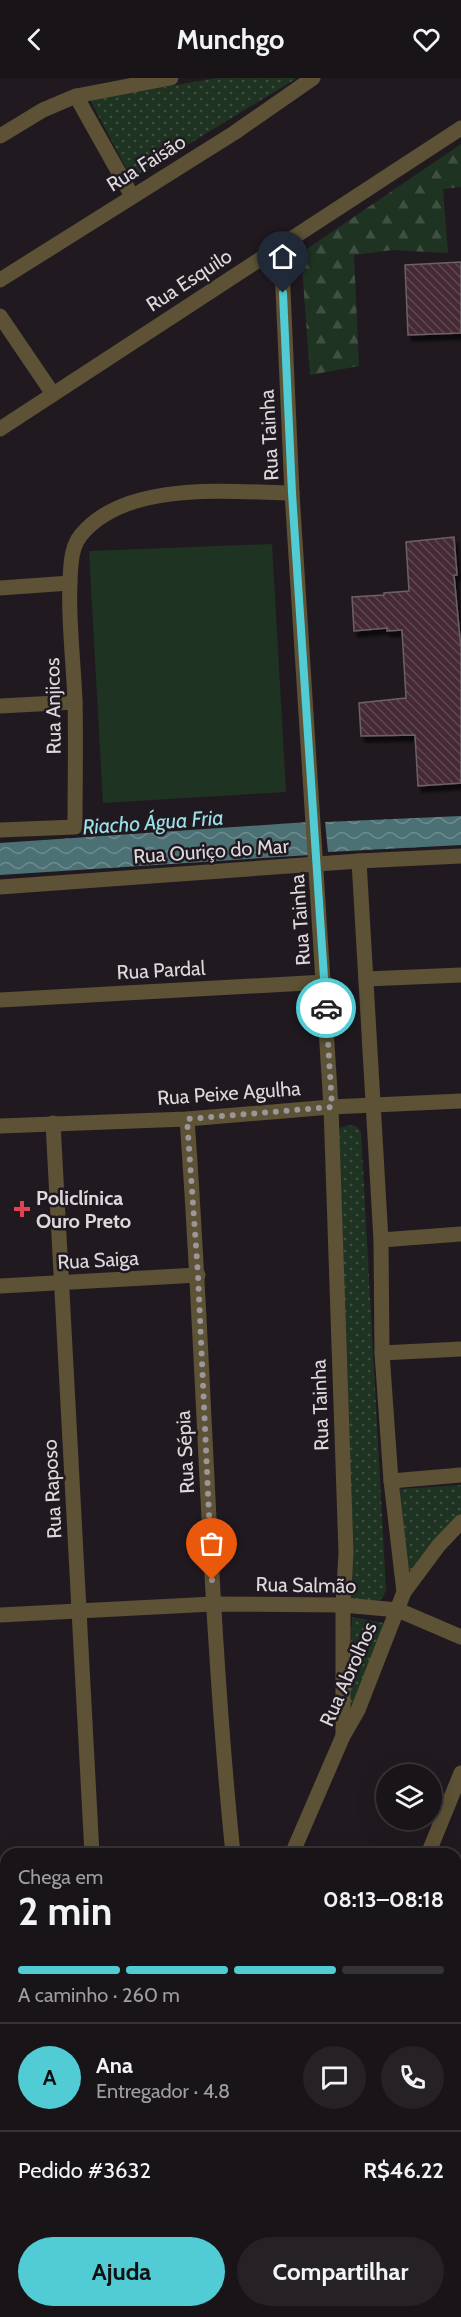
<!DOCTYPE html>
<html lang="pt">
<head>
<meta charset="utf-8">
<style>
	body { margin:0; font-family:Cabin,sans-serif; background:#252125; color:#f1f3f6; height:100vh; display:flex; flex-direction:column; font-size:22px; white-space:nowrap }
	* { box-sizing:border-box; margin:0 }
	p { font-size:20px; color:#9f9ea2 }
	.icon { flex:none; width:33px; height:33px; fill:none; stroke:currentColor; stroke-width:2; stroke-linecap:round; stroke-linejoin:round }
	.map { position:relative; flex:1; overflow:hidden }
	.drawer { position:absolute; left:0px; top:1770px; width:462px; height:470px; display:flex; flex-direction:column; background:#181418; border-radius:18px 18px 0 0; box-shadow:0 6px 24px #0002,0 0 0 2px #363337 }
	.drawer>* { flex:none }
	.tools { position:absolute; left:376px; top:1686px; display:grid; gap:12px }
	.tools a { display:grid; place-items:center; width:66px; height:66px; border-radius:50%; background:#181418; box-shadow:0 6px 24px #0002,0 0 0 2px #363337; font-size:30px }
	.pin { position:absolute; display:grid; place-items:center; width:51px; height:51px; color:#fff; margin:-62px -26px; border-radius:50% 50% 50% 0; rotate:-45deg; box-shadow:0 0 6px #0007 }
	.pin .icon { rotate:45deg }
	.courier { position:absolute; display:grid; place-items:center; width:60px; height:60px; margin:-30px; border:4px solid #51ccd4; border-radius:50%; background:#fff; color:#222; box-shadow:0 2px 8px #0007 }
	.summary em { font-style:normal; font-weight:700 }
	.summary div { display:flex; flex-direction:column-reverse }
	.summary { display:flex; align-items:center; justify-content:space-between; height:102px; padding:0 18px }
	h1 { font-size:39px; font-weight:700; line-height:45px }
	.bar { display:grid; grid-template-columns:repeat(4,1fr); gap:9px 6px; align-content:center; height:72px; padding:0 18px }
	.bar i { height:8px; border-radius:4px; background:#363337 }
	.bar .on { background:#51ccd4 }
	.bar p { grid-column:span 4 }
	.line { display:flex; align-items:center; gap:15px; padding:0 18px; border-top:2px solid #363337 }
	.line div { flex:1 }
	.round { display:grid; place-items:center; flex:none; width:63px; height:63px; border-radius:32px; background:#252125 }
	.cta { display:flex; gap:12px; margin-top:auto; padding:12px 18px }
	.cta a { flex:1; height:69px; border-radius:36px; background:#51ccd4; color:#111; font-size:24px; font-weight:700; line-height:69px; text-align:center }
	.cta a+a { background:#252125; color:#f1f3f6 }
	header { display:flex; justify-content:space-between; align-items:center; height:78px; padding:0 18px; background:#181418; font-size:27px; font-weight:700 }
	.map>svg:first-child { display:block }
</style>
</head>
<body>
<header><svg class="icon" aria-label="back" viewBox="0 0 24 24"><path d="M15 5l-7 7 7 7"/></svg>Munchgo<svg class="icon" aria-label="heart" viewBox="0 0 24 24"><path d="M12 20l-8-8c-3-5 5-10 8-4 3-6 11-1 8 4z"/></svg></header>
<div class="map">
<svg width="461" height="2239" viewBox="0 0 461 2239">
	<defs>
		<pattern id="forest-firs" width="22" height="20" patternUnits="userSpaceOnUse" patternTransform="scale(1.5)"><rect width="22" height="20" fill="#1f3322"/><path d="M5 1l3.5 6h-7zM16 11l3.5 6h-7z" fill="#3f5042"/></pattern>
		<pattern id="park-dots" width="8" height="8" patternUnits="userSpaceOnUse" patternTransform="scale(1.5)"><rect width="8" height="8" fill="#1f3322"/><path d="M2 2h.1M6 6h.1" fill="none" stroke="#3f5042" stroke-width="1.8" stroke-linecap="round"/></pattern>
		<pattern id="water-waves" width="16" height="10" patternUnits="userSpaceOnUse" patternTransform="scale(1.5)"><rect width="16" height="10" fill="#4c7175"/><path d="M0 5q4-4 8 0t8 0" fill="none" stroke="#6e8b8e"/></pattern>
		<pattern id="building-back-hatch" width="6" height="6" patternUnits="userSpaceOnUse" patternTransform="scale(1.5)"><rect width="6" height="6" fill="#452a34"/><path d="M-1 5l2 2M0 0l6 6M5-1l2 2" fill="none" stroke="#5f4851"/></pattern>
		<filter id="shadow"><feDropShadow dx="3.5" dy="6" stdDeviation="1.5" flood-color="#0009"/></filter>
	</defs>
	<rect width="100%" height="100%" fill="#201a20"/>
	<polygon fill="#1f3322" points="272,466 286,714 103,725 89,473"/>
	<polygon fill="url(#forest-firs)" points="461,66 461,109 443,111 448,175 392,172 354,177 359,288 310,297 301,175"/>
	<g fill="url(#park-dots)">
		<polygon points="216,0 297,0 132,101 90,22"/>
		<polygon points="348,1047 356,1048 361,1054 386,1512 383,1519 376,1525 352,1521 348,1514 338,1058 340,1050"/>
		<polygon points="461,1407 461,1439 407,1501 397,1411"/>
		<polygon points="352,1539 389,1546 348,1644"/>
	</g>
	<g fill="url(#water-waves)">
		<polygon points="461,738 461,767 328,774 325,744"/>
		<polygon points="308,744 310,777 0,797 0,765"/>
	</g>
	<g fill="url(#building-back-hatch)" stroke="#6c6165" stroke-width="1.5" filter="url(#shadow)">
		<polygon points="461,184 461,255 408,257 405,187"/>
		<polygon points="454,459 457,497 454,497 461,571 461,705 418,708 415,657 361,658 359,625 406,620 402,552 387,553 387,550 354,553 352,519 384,517 384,515 409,513 406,464"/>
	</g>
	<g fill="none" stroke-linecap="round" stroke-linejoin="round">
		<g stroke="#5d5235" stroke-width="15">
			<polyline points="76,18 132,118"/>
			<polyline points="0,58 43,32 76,18 171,0"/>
			<polyline points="281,167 292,415 331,1029 346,1475 343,1527 343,1658"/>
			<polyline points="0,202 234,55 313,0"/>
			<polyline points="0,238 53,316"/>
			<polyline points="0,351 461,50"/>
			<polyline points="0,510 70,505"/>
			<polyline points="0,628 75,624"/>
			<path d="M0 752 75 749C75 707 76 664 75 622 73 577 67 531 71 486 72 475 74 465 81 457 126 402 229 414 292 415"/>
			<polyline points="359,783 381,1162 382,1275 391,1403 404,1514"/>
			<polyline points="0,809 359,783 461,778"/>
			<polyline points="366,901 461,897"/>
			<polyline points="0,922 325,904"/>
			<path d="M187 1041C205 1286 208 1532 233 1776"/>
			<polyline points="53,1045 92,1776"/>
			<polyline points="0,1048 187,1041 331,1029 461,1023"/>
			<polyline points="381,1162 461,1156"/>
			<polyline points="0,1208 198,1197"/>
			<polyline points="382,1275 461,1271"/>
			<polyline points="391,1403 461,1397"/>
			<polyline points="0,1537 213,1526 343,1527 398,1532 461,1559"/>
			<polyline points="292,1776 343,1658 358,1632 404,1514 439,1467 461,1444"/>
			<polyline points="428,1776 461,1695"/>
			<polyline points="0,2045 6,2056"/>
			<polyline points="456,2088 461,2084"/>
			<polyline points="456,2097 461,2104"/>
			<polyline points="0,2103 6,2098"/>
			<polyline points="217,2234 224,2239"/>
			<polyline points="275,2239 281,2234"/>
		</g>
	</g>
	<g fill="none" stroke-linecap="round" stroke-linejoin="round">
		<polyline stroke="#9a969a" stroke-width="6" stroke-dasharray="0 10.8" points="212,1502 198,1197 187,1041 332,1029 326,930"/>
		<polyline stroke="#51ccd4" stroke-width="8" points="283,215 292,415 326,930"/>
	</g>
	<path fill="#e0444e" stroke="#201a20" stroke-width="2" d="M19 1122h6v6h6v6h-6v6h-6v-6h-6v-6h6z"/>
	<g text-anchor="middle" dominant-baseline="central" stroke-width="5" stroke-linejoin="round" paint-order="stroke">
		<g font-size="20" fill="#dcd8dc" stroke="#201a20">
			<text transform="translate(146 85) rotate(-32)">Rua Faisão</text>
			<text transform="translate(189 202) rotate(-33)">Rua Esquilo</text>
			<text transform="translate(269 357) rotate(-93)">Rua Tainha</text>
			<text transform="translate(53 628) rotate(-91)">Rua Anjicos</text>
			<text transform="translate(211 773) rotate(-4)">Rua Ouriço do Mar</text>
			<text transform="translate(300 842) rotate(-94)">Rua Tainha</text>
			<text transform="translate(161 892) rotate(-3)">Rua Pardal</text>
			<text transform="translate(229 1015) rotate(-4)">Rua Peixe Agulha</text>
			<text transform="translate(98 1182) rotate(-3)">Rua Saiga</text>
			<text transform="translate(320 1327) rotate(-92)">Rua Tainha</text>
			<text transform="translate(185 1374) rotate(-93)">Rua Sépia</text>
			<text transform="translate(52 1411) rotate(-93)">Rua Raposo</text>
			<text transform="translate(306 1507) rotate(1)">Rua Salmão</text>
			<text transform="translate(348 1596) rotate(-66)">Rua Abrolhos</text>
		</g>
		<g font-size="20" font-weight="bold" fill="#dcd8dc" stroke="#201a20" text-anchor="start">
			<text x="36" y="1120">Policlínica<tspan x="36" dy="23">Ouro Preto</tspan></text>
		</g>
		<g font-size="21" font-style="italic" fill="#99e1e8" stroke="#201a20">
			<text transform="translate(153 744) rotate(-4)">Riacho Água Fria</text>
		</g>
	</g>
</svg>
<div class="tools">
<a><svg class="icon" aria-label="layers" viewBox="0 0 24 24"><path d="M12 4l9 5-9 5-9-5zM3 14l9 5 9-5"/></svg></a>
</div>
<div class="pin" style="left:212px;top:1502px;background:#ea580c"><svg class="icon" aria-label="bag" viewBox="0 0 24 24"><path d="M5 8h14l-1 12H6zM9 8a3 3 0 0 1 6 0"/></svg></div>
<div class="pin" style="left:283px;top:215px;background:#1f2937"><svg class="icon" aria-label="home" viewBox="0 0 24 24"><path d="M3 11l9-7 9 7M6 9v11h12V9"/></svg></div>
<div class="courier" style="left:326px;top:930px"><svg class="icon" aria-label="car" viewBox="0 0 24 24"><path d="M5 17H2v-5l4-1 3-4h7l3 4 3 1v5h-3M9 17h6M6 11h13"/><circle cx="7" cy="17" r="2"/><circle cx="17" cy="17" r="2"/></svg></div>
<section class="drawer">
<div class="summary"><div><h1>2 min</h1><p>Chega em</p></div><em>08:13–08:18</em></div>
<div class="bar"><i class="on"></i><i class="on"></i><i class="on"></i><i></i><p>A caminho · 260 m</p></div>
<div class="line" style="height:108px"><b class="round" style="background:#51ccd4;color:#111">A</b><div><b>Ana</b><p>Entregador · 4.8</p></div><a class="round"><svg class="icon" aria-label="chat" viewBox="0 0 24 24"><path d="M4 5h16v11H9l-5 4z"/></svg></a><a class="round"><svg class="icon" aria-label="phone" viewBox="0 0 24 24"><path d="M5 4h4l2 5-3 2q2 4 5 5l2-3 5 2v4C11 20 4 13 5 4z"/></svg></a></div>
<div class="line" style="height:78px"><div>Pedido #3632</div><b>R$46.22</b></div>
<div class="cta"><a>Ajuda</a><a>Compartilhar</a></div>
</section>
</div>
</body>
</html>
